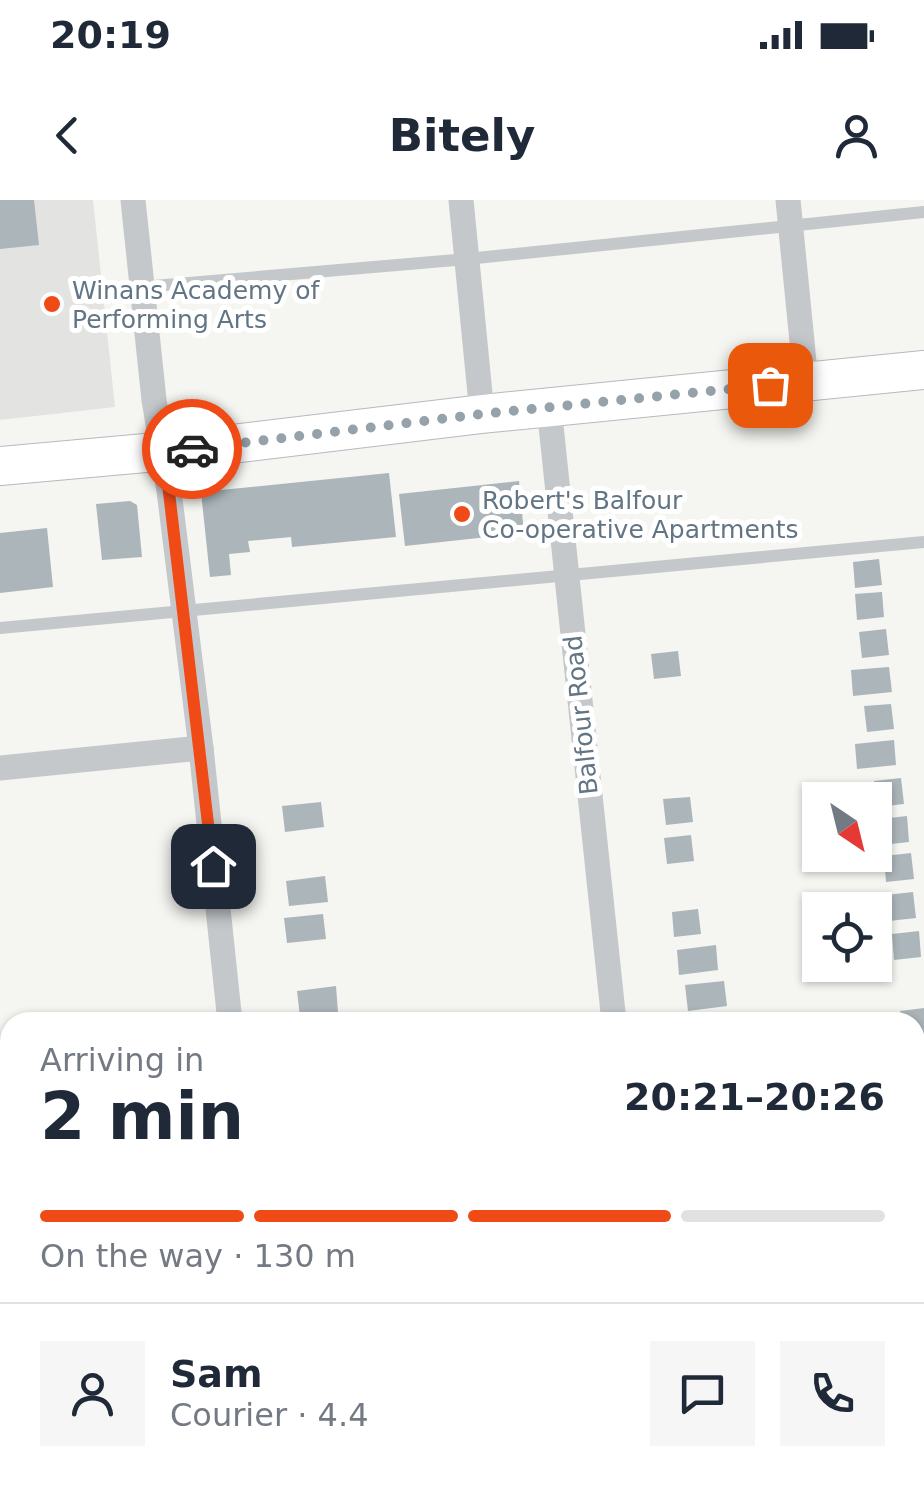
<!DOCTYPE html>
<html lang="en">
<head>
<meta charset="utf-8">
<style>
	body { margin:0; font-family:"DejaVu Sans",sans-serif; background:#f6f6f7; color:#1f2937; height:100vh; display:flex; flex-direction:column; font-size:38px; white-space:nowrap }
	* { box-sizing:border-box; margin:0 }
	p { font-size:32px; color:#747a83 }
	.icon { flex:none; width:55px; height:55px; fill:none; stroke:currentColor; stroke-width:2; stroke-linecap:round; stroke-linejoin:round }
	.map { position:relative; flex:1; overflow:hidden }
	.side { position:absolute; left:0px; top:812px; width:925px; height:492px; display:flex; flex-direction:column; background:#fff; border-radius:30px 30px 0 0; box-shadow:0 2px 8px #0004 }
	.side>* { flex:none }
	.needle { width:65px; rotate:145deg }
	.tools { position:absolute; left:802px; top:582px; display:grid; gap:20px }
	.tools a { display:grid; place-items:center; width:90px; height:90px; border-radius:0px; background:#fff; box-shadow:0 2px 8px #0004; font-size:50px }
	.pin { position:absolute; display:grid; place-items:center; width:85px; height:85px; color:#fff; margin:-42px; border-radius:20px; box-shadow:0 5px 15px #0006 }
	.courier { position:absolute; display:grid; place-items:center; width:100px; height:100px; margin:-50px; border:8px solid #f04b16; border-radius:50%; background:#fff; color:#222; box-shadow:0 2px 12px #0007 }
	.summary em { font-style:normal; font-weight:600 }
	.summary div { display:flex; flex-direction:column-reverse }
	.summary { display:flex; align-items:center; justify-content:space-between; height:170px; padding:0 40px }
	h1 { font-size:65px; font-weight:600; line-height:75px }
	.bar { display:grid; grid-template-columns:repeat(4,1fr); gap:15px 10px; align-content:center; height:120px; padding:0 40px }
	.bar i { height:12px; border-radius:8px; background:#e0e1e3 }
	.bar .on { background:#f04b16 }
	.bar p { grid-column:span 4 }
	.line { display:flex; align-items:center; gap:25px; padding:0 40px; border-top:2px solid #e0e1e3 }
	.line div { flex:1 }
	.round { display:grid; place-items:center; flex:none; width:105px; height:105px; border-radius:0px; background:#f6f6f7 }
	.status { display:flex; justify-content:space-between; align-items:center; height:70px; padding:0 50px; background:#fff; direction:ltr }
	.status svg { height:28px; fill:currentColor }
	header { display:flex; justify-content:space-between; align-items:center; height:130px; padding:0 40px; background:#fff; font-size:45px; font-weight:600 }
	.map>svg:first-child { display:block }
</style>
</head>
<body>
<div class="status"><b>20:19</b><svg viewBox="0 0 49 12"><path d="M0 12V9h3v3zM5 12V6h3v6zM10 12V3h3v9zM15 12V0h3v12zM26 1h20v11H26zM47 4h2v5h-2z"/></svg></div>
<header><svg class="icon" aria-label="back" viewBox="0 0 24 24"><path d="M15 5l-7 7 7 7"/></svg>Bitely<svg class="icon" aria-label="person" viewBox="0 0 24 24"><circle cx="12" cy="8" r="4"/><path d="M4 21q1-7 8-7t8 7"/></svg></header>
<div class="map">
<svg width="924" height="1303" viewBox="0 0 924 1303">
	<rect width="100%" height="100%" fill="#f5f5f1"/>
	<polygon fill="#e3e4e2" points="0,0 93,0 115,207 0,220"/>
	<g fill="#acb5ba">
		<polygon points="0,0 34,0 39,45 0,49"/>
		<polygon points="389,273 396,337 292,347 291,337 248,341 250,352 229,354 231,375 210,377 201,292"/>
		<polygon points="519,281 524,333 405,346 399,294"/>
		<polygon points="130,301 137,305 142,357 102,360 96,304"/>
		<polygon points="47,328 53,387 0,393 0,333"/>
		<polygon points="879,359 882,385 855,388 853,362"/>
		<polygon points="882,392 884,417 857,420 855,394"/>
		<polygon points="886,429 889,455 862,458 859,432"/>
		<polygon points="678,451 681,476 654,479 651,454"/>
		<polygon points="889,467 892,492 853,496 851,470"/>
		<polygon points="891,504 894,529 867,532 864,506"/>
		<polygon points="894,540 896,565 857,569 855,544"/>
		<polygon points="901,578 904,604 877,607 874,581"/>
		<polygon points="690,597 693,622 666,625 663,599"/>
		<polygon points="321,602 324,627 285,632 282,606"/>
		<polygon points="907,616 909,642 882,645 880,619"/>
		<polygon points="691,635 694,661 667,664 664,638"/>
		<polygon points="911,653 914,679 886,682 884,656"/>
		<polygon points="325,676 328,702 289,706 286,681"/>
		<polygon points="913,692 916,718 889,721 886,695"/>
		<polygon points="698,709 701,734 674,737 672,712"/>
		<polygon points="323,714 326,739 287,743 284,718"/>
		<polygon points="919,731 921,757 894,760 892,734"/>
		<polygon points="716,745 718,770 679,775 677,750"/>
		<polygon points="724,781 727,806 688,811 685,785"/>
		<polygon points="336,786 338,812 300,817 297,791"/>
		<polygon points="924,808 924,835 915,836 915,822 902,822 900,811"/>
		<polygon points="924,847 924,874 915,875 915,848"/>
		<polygon points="924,885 924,911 915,912 915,886"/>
		<polygon points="924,963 924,989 919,989 917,964"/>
		<polygon points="7,1088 10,1123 0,1124 0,1089"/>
		<polygon points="924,1119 924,1145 916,1146 915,1120"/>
		<polygon points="10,1238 10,1265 0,1267 0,1240"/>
		<polygon points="563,1295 587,1295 588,1301 564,1303"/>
		<polygon points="735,1295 782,1295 783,1303 736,1303"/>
	</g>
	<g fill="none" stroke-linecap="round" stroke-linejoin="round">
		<g stroke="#b4babe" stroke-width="40">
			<polyline id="secondary" points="0,266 190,249 482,214 924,170"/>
		</g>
		<g stroke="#c4c8cb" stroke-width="12">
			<polyline points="142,87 467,59 924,12"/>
			<polyline points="0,428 924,342"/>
		</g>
		<g stroke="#c4c8cb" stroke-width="25">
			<polyline points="133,0 154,200 169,291 201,548 230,822"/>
			<polyline points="461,0 482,214"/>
			<polyline points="788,0 806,182"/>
			<polyline points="549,207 614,822"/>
			<polyline points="0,568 201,548"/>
			<polyline points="0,853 10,852"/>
			<polyline points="915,1070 924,1069"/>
			<polyline points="0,1177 10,1175"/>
			<polyline points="278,1295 279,1303"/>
			<polyline points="663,1295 664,1303"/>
		</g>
		<use href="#secondary" stroke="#fff" stroke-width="38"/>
	</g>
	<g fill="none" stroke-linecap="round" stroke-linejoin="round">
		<polyline stroke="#95a2aa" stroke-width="10" stroke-dasharray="0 18" points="192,249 482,214 770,185"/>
		<polyline stroke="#f04b16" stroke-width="12" points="192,249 164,250 213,666"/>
	</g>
	<g fill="#f04b16" stroke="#fff" stroke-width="4">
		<circle cx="52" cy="104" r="10"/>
		<circle cx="462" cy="314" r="10"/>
	</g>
	<g text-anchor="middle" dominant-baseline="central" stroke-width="10" stroke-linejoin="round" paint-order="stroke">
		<g font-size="25" fill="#627584" stroke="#fff" text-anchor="start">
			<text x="72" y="90">Winans Academy of<tspan x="72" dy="29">Performing Arts</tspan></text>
			<text x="482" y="300">Robert's Balfour<tspan x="482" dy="29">Co-operative Apartments</tspan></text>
		</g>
		<g font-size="25" fill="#627584" stroke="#fff">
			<text transform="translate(581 515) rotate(-96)">Balfour Road</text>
		</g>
	</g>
</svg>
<div class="tools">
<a><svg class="needle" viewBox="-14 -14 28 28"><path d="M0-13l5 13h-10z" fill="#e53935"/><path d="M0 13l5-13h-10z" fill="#747a83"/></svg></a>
<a><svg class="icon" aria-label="locate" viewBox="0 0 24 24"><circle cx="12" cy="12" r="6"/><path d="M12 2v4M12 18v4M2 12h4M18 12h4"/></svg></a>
</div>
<div class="pin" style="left:770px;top:185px;background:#ea580c"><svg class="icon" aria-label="bag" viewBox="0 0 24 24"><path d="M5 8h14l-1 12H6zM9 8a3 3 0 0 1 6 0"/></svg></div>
<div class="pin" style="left:213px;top:666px;background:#1f2937"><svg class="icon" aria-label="home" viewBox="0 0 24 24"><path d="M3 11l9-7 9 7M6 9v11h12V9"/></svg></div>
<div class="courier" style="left:192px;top:249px"><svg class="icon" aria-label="car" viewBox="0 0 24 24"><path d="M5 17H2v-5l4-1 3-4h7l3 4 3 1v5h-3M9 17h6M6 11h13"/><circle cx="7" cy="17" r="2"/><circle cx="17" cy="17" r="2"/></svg></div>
<section class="side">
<div class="summary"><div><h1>2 min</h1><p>Arriving in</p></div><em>20:21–20:26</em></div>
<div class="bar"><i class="on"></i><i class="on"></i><i class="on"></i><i></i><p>On the way · 130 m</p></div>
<div class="line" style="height:180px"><a class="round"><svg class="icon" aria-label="person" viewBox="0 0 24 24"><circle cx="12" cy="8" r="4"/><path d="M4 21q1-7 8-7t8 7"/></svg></a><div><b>Sam</b><p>Courier · 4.4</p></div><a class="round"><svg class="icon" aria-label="chat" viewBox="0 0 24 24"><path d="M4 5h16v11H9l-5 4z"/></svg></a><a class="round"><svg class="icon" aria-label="phone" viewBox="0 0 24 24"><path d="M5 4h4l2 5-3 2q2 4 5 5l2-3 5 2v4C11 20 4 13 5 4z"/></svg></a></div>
</section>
</div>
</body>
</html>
